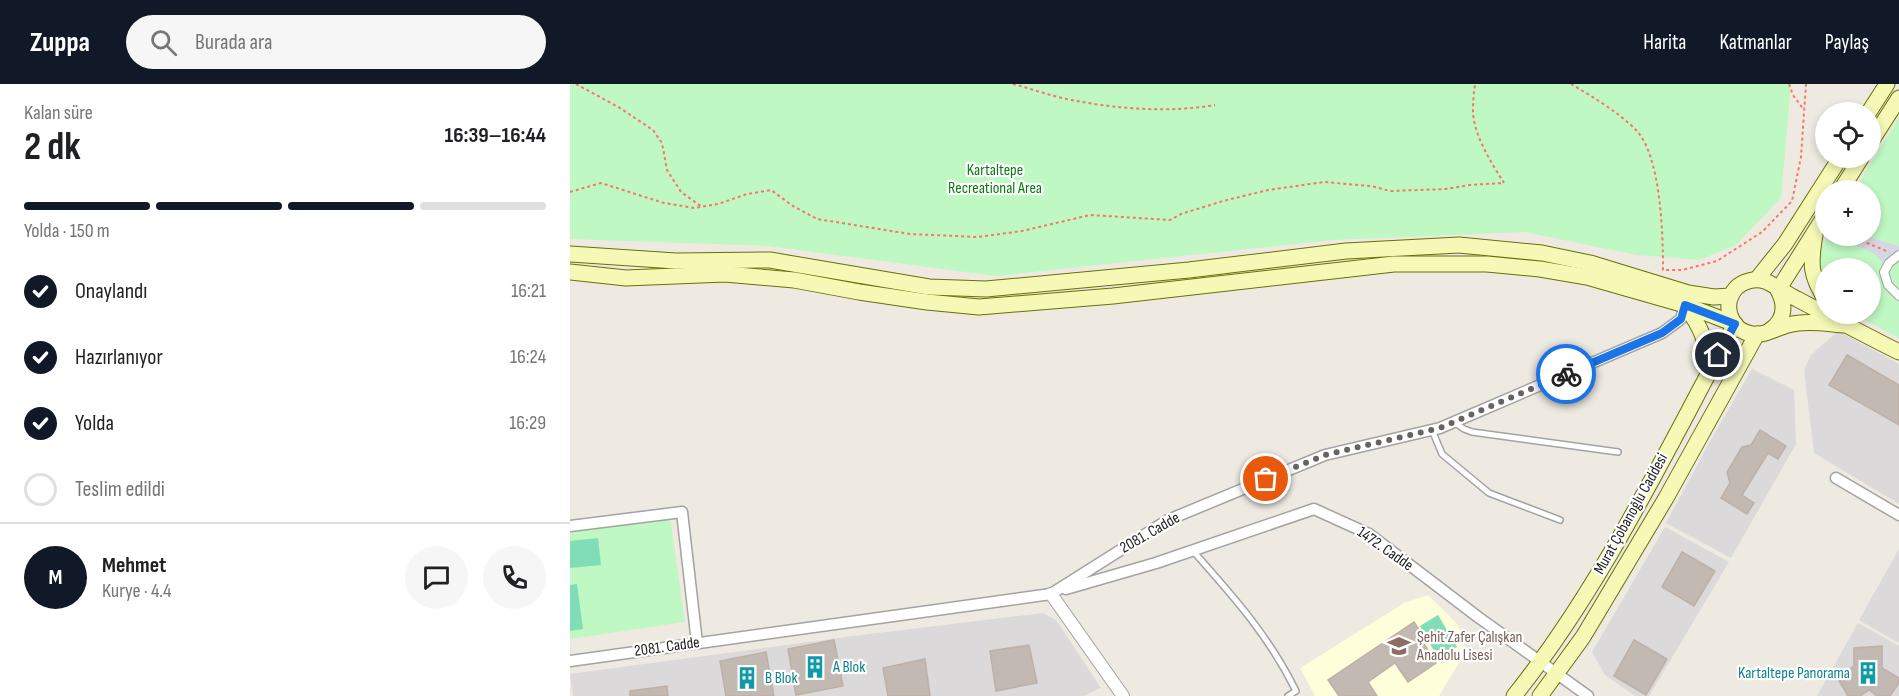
<!DOCTYPE html>
<html lang="tr">
<head>
<meta charset="utf-8">
<style>
	body { margin:0; font-family:"Sofia Sans Condensed",sans-serif; background:#f6f6f6; color:#202124; height:100vh; display:flex; flex-direction:column; font-size:22px; white-space:nowrap }
	* { box-sizing:border-box; margin:0 }
	p { font-size:20px; color:#757577 }
	.icon { flex:none; width:33px; height:33px; fill:none; stroke:currentColor; stroke-width:2; stroke-linecap:round; stroke-linejoin:round }
	.map { position:relative; flex:1; overflow:hidden }
	.sheet { display:flex; flex-direction:column; background:#fff; width:570px }
	.sheet>* { flex:none }
	.tools { position:absolute; left:1245px; top:18px; display:grid; gap:12px }
	.tools a { display:grid; place-items:center; width:66px; height:66px; border-radius:50%; background:#fff; box-shadow:0 3px 9px #0003; font-size:30px }
	.pin { position:absolute; display:grid; place-items:center; width:51px; height:51px; color:#fff; margin:-26px; border:3px solid #fff; border-radius:50%; box-shadow:0 2px 6px #0007 }
	.courier { position:absolute; display:grid; place-items:center; width:60px; height:60px; margin:-30px; border:4px solid #1a73e8; border-radius:50%; background:#fff; color:#222; box-shadow:0 2px 8px #0007 }
	.overview em { font-style:normal; font-weight:700 }
	.overview div { display:flex; flex-direction:column-reverse }
	.overview { display:flex; align-items:center; justify-content:space-between; height:102px; padding:0 24px }
	h1 { font-size:39px; font-weight:700; line-height:45px }
	.bar { display:grid; grid-template-columns:repeat(4,1fr); gap:9px 6px; align-content:center; height:72px; padding:0 24px }
	.bar i { height:8px; border-radius:4px; background:#e0e0e0 }
	.bar .selected { background:#111827 }
	.bar p { grid-column:span 4 }
	.line { display:flex; align-items:center; gap:15px; padding:0 24px; border-top:2px solid #e0e0e0 }
	.line div { flex:1 }
	.round { display:grid; place-items:center; flex:none; width:63px; height:63px; border-radius:32px; background:#f6f6f6 }
	ol { padding:0 24px; list-style:none }
	li { display:flex; align-items:center; gap:18px; height:66px }
	li p { margin-inline-start:auto }
	li .icon { padding:6px; border-radius:50%; background:#111827; color:#fff; stroke-width:4 }
	li:last-child { color:#757577 }
	li i { width:33px; height:33px; border:3px solid #e0e0e0; border-radius:50% }
	header { display:flex; align-items:center; gap:36px; box-sizing:border-box; height:84px; padding:0 30px; background:#111827; color:#fff }
	header strong { font-size:28px }
	nav { display:flex; gap:33px; margin-inline-start:auto; font-size:21px }
	.search { width:420px; height:54px; background:#f6f6f6; display:flex; align-items:center; gap:15px; box-sizing:border-box; padding:0 21px; border-radius:33px; color:#757577; font-size:22px }
	main { display:flex; flex:1; min-height:0 }
	.map>svg:first-child { display:block }
</style>
</head>
<body>
<header>
<strong>Zuppa</strong>
<div class="search"><svg class="icon" aria-label="search" viewBox="0 0 24 24"><circle cx="10" cy="10" r="6"/><path d="M15 15l6 6"/></svg>Burada ara</div>
<nav><a>Harita</a><a>Katmanlar</a><a>Paylaş</a></nav>
</header>
<main>
<section class="sheet">
<div class="overview"><div><h1>2 dk</h1><p>Kalan süre</p></div><em>16:39–16:44</em></div>
<div class="bar"><i class="selected"></i><i class="selected"></i><i class="selected"></i><i></i><p>Yolda · 150 m</p></div>
<ol>
<li><svg class="icon" aria-label="check" viewBox="0 0 24 24"><path d="M5 12l5 5 9-10"/></svg>Onaylandı<p>16:21</p></li>
<li><svg class="icon" aria-label="check" viewBox="0 0 24 24"><path d="M5 12l5 5 9-10"/></svg>Hazırlanıyor<p>16:24</p></li>
<li><svg class="icon" aria-label="check" viewBox="0 0 24 24"><path d="M5 12l5 5 9-10"/></svg>Yolda<p>16:29</p></li>
<li><i></i>Teslim edildi</li>
</ol>
<div class="line" style="height:108px"><b class="round" style="background:#111827;color:#fff">M</b><div><b>Mehmet</b><p>Kurye · 4.4</p></div><a class="round"><svg class="icon" aria-label="chat" viewBox="0 0 24 24"><path d="M4 5h16v11H9l-5 4z"/></svg></a><a class="round"><svg class="icon" aria-label="phone" viewBox="0 0 24 24"><path d="M5 4h4l2 5-3 2q2 4 5 5l2-3 5 2v4C11 20 4 13 5 4z"/></svg></a></div>
</section>
<div class="map">
<svg width="1329" height="612" viewBox="0 0 1329 612">
	<rect width="100%" height="100%" fill="#eeeae2"/>
	<g fill="#dbd9d9">
		<polygon points="1268,247 1329,280 1329,420 1244,369 1234,286 1241,271"/>
		<polygon points="1182,285 1224,306 1226,360 1161,474 1096,439 1138,361"/>
		<polygon points="1095,443 1159,478 1079,612 1065,612 1035,591 1022,568"/>
		<polygon points="1329,465 1329,559 1289,536"/>
		<polygon points="473,529 486,536 531,604 513,612 3,612 0,590 283,552"/>
		<polygon points="1288,539 1329,562 1329,612 1247,612"/>
	</g>
	<polygon fill="#fefedb" points="858,511 887,540 894,553 893,572 869,612 745,612 730,584 834,519"/>
	<g fill="#bff8c3">
		<polygon points="0,0 1221,0 1211,114 1166,161 1129,176 1066,171 955,148 762,156 426,192 198,162 0,155"/>
		<path d="M1329 33V254L1283 230H1300V184H1256L1255 208C1249 184 1244 174 1258 152H1300V106H1285Z"/>
		<polygon points="100,434 115,538 0,555 0,446"/>
	</g>
	<g fill="#81dcb8">
		<polygon points="28,454 31,481 0,484 0,457"/>
		<polygon points="7,500 13,545 0,547 0,501"/>
		<polygon points="868,531 887,563 868,574 850,542"/>
	</g>
	<polygon fill="#d7d7e3" points="1266,152 1296,152 1329,162 1329,177 1325,178 1319,187 1319,194 1329,206 1329,218 1315,203 1311,196 1314,179 1305,170"/>
	<g fill="#c2b9b2" stroke="#bfb0a5" stroke-width="1.5">
		<polygon points="1277,271 1329,301 1329,341 1259,301"/>
		<polygon points="1190,346 1216,362 1208,375 1198,369 1172,411 1184,419 1177,430 1151,414 1160,399 1157,388 1172,363 1181,361"/>
		<polygon points="1112,468 1145,487 1124,522 1092,503"/>
		<polygon points="844,538 854,553 851,555 866,579 838,598 825,579 798,598 807,612 769,612 758,596"/>
		<polygon points="264,556 273,602 226,611 218,565"/>
		<polygon points="1064,556 1097,575 1076,611 1044,592"/>
		<polygon points="459,561 467,599 426,607 420,567"/>
		<polygon points="1312,562 1312,584 1329,594 1329,599 1320,612 1307,612 1299,606 1290,612 1278,612 1268,595 1284,582 1284,564"/>
		<polygon points="196,568 204,612 156,612 150,577"/>
		<polygon points="355,575 360,612 318,612 313,584"/>
		<polygon points="97,602 98,612 60,612 60,607"/>
	</g>
	<g fill="none" stroke-linecap="round" stroke-linejoin="round">
		<g stroke="#a3a3a3" stroke-width="8">
			<g id="service">
				<polyline points="884,338 894,345 902,348 1048,368"/>
				<polyline points="862,346 872,370 919,409 990,436"/>
				<path d="M623 467C663 512 699 552 726 607L718 612"/>
			</g>
		</g>
		<g stroke="#a3a3a3" stroke-width="10">
			<polyline id="pedestrian" points="1329,171 1319,179 1314,188 1318,201 1329,212"/>
		</g>
		<g stroke="#a3a3a3" stroke-width="13">
			<g id="minor">
				<polyline points="1266,394 1329,431"/>
				<polyline points="0,442 112,428 127,559"/>
				<polyline points="496,505 586,479 744,425 799,450 908,533 1018,612"/>
				<polyline points="0,577 481,510 598,436 755,371 870,344 1092,249 1111,235 1116,218"/>
			</g>
		</g>
		<g stroke="#a3a3a3" stroke-width="14">
			<polyline id="tertiary" points="481,510 553,612"/>
		</g>
		<g stroke="#677106" stroke-width="17">
			<g id="secondary">
				<polyline points="1299,28 1317,0"/>
				<polyline points="1300,59 1329,14"/>
				<polyline points="1271,106 1291,74"/>
				<path d="M1245 151C1240 179 1240 192 1256 216"/>
				<polyline points="0,170 106,177 200,176 359,203 416,205 619,186 776,167 889,161 972,169 1020,179 1118,209 1144,213 1161,212"/>
				<polyline points="0,188 56,194 155,190 224,196 289,208 357,218 409,223 543,212 824,180 917,180 970,185 1017,193 1115,221 1165,240"/>
				<polyline points="1187,195 1215,160 1270,74"/>
				<polyline points="1208,206 1256,130"/>
				<path d="M1115 221C1133 246 1136 256 1139 287"/>
				<path d="M1277 241C1258 240 1237 236 1218 241 1206 244 1195 252 1182 250 1161 247 1151 221 1166 204 1173 197 1185 194 1195 197 1203 200 1218 211 1227 215 1261 233 1295 251 1329 268"/>
				<path d="M1199 247C1215 237 1216 221 1208 206"/>
				<path d="M944 612C1033 501 1097 365 1165 240"/>
				<polyline points="970,612 1013,553 1096,414 1187,250"/>
			</g>
		</g>
		<g stroke="#f7766a" stroke-width="2" stroke-dasharray="3 3" stroke-linecap="butt">
			<polyline points="6,0 50,24 83,46 92,59 97,86 111,108 132,123"/>
			<path d="M443 0C462 5 481 12 501 16 548 25 598 29 645 21"/>
			<path d="M1001 0C1020 11 1051 30 1066 46 1091 72 1093 150 1093 186H1112L1147 177 1192 148 1222 117 1231 73 1236 0"/>
			<polyline points="1219,0 1223,11 1234,26"/>
			<path d="M0 108 31 99 94 119 124 124 148 120 177 110 201 106 223 122 247 135 340 150 408 153 452 147 520 131 600 136 611 130 653 117 698 106 754 98 801 102 820 107 876 105 899 101 934 99C921 78 902 49 903 24 903 16 904 8 905 0"/>
			<polyline points="1280,152 1319,168"/>
		</g>
		<use href="#service" stroke="#fff" stroke-width="5"/>
		<use href="#pedestrian" stroke="#fff" stroke-width="8"/>
		<use href="#minor" stroke="#fff" stroke-width="10"/>
		<use href="#tertiary" stroke="#fff" stroke-width="12"/>
		<use href="#secondary" stroke="#f6f8b6" stroke-width="15"/>
	</g>
	<g fill="none" stroke-linecap="round" stroke-linejoin="round">
		<polyline stroke="#666461" stroke-width="6" stroke-dasharray="0 10.8" points="696,395 755,371 870,344 996,290"/>
		<polyline stroke="#1a73e8" stroke-width="8" points="996,290 1092,249 1111,235 1115,221 1165,240 1148,271"/>
	</g>
	<defs>
		<g id="school-bare" transform="scale(1.8)"><path d="M0-5L7-2L0 1L-7-2ZM-4 1L0 2.5L4 1V4Q0 6-4 4Z" fill="#8d6e63" stroke="#fff" stroke-width="2.5" paint-order="stroke"/></g>
		<g id="building-bare" transform="scale(1.8)"><path d="M-4-6H4V6H1V3H-1V6H-4ZM-2.5-4.3h1.7v1.8h-1.7ZM.8-4.3h1.7v1.8H.8ZM-2.5-1h1.7V.8h-1.7ZM.8-1h1.7V.8H.8Z" fill="#0f9aa8" stroke="#fff" stroke-width="2.5" paint-order="stroke"/></g>
	</defs>
	<g fill-rule="evenodd">
		<use href="#school-bare" x="829" y="562"/>
		<use href="#building-bare" x="245" y="583"/>
		<use href="#building-bare" x="1298" y="589"/>
		<use href="#building-bare" x="177" y="594"/>
	</g>
	<g text-anchor="middle" dominant-baseline="central" stroke-width="4.5" stroke-linejoin="round" paint-order="stroke">
		<g font-size="16" fill="#0d7814" stroke="#fff">
			<text x="425" y="86">Kartaltepe<tspan x="425" dy="18">Recreational Area</tspan></text>
		</g>
		<g font-size="16" fill="#1c1c1c" stroke="#fff">
			<text transform="translate(1061 430) rotate(-61)">Murat Çobanoğlu Caddesi</text>
			<text transform="translate(580 449) rotate(-30)">2081. Cadde</text>
			<text transform="translate(815 465) rotate(35)">1472. Cadde</text>
			<text transform="translate(97 563) rotate(-8)">2081. Cadde</text>
		</g>
		<g font-size="16" fill="#785e54" stroke="#fff" text-anchor="start">
			<text x="847" y="553">Şehit Zafer Çalışkan<tspan x="847" dy="18">Anadolu Lisesi</tspan></text>
		</g>
		<g font-size="16" fill="#0d838f" stroke="#fff" text-anchor="start">
			<text x="263" y="583">A Blok</text>
			<text x="1280" y="589" text-anchor="end">Kartaltepe Panorama</text>
			<text x="195" y="594">B Blok</text>
		</g>
	</g>
</svg>
<div class="tools">
<a><svg class="icon" aria-label="locate" viewBox="0 0 24 24"><circle cx="12" cy="12" r="6"/><path d="M12 2v4M12 18v4M2 12h4M18 12h4"/></svg></a>
<a>+</a>
<a>−</a>
</div>
<div class="pin" style="left:696px;top:395px;background:#ea580c"><svg class="icon" aria-label="bag" viewBox="0 0 24 24"><path d="M5 8h14l-1 12H6zM9 8a3 3 0 0 1 6 0"/></svg></div>
<div class="pin" style="left:1148px;top:271px;background:#1f2937"><svg class="icon" aria-label="home" viewBox="0 0 24 24"><path d="M3 11l9-7 9 7M6 9v11h12V9"/></svg></div>
<div class="courier" style="left:996px;top:290px"><svg class="icon" aria-label="bike" viewBox="0 0 24 24"><circle cx="6" cy="16" r="4"/><circle cx="18" cy="16" r="4"/><path d="M6 16l4-8h5l3 8M10 8l3 8H6M13 5h3"/></svg></div>
</div>
</main>
</body>
</html>
